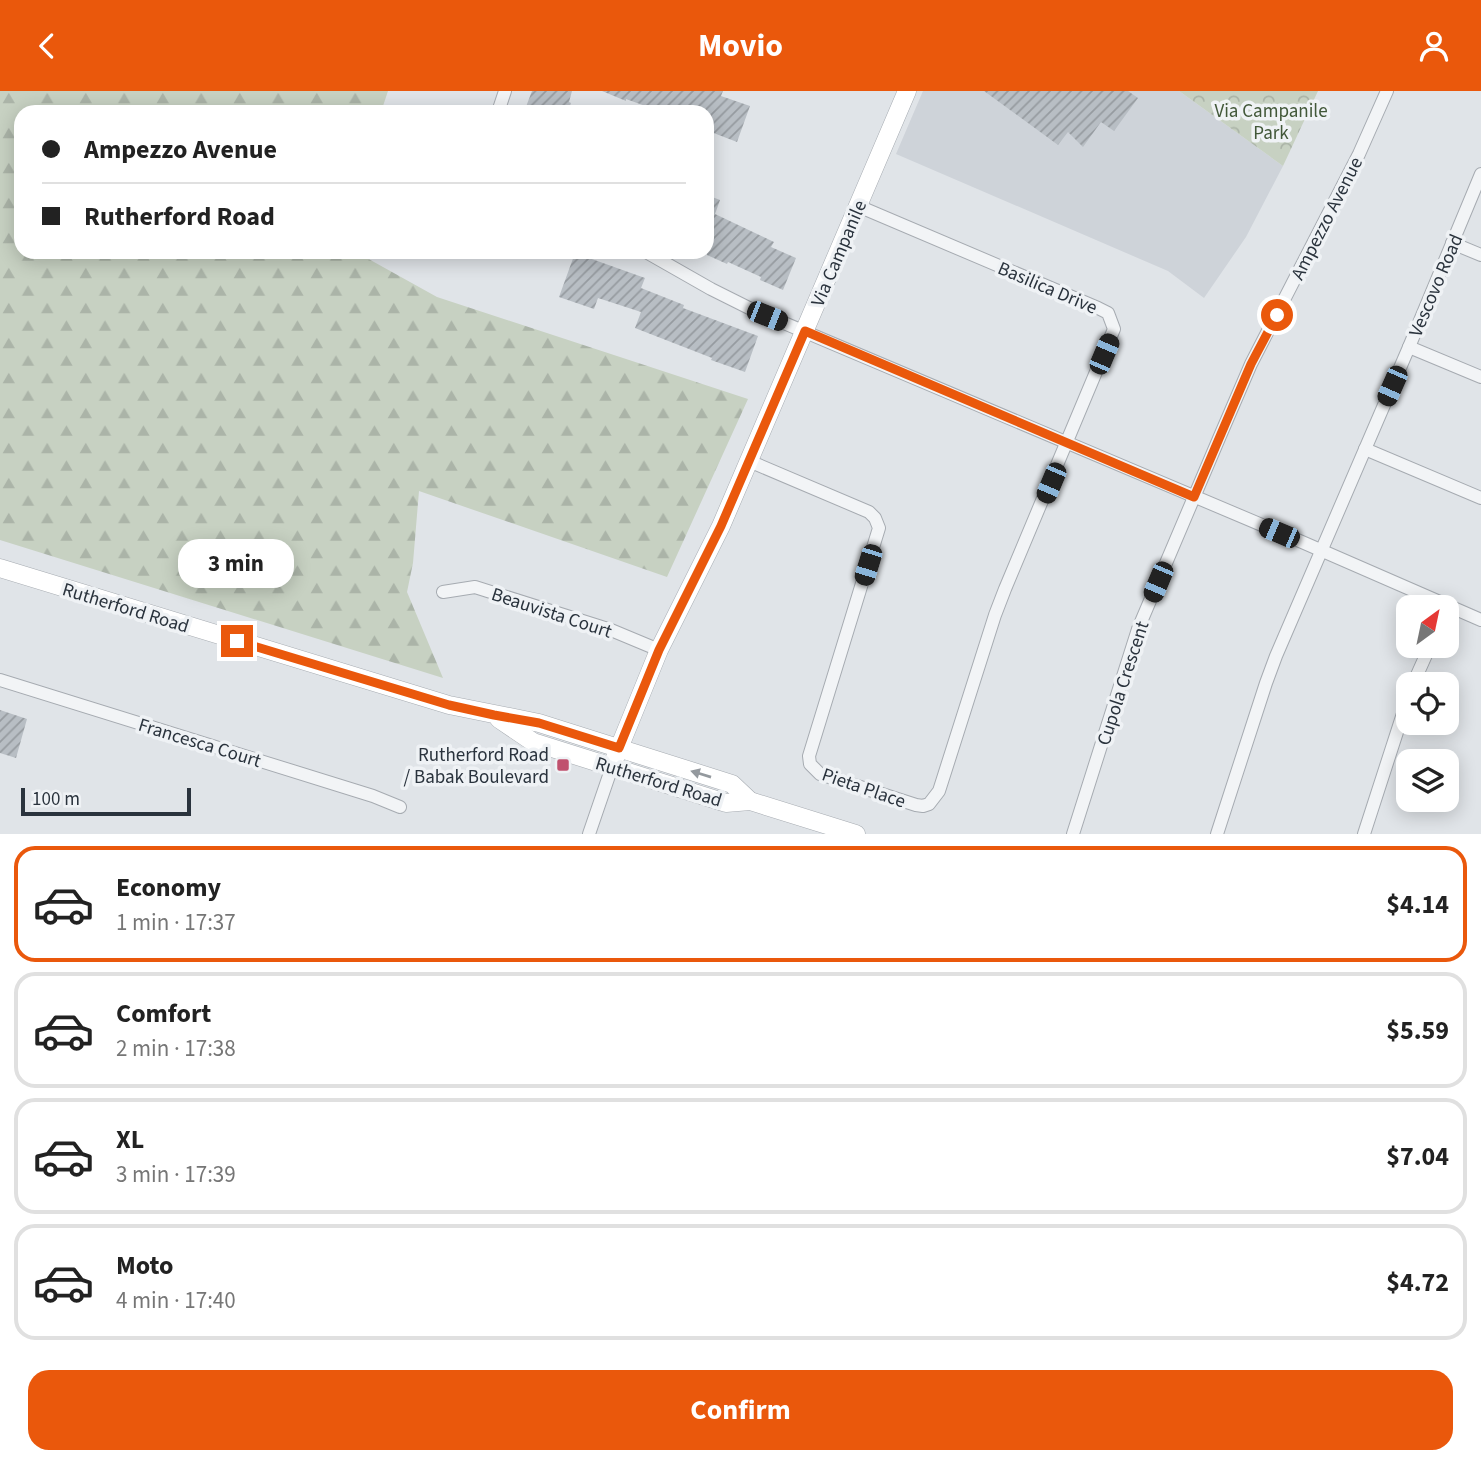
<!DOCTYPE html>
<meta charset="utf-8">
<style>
body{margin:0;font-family:"Source Sans 3",sans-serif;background:#f2f2f2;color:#222;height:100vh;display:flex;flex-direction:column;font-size:26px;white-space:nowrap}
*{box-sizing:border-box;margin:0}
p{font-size:23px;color:#767676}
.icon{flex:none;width:38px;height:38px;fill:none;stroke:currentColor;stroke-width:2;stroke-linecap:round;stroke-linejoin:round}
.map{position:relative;height:743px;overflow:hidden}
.drawer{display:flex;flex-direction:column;background:#fff;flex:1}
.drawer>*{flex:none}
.banner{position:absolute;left:14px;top:14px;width:700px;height:154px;border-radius:21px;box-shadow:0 4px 18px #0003;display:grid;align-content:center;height:154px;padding:0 28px;background:#fff}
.needle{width:46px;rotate:33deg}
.tools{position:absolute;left:1396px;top:504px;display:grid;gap:14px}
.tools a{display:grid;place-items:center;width:63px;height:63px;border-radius:14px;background:#fff;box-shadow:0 4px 18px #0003;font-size:35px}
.scale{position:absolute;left:21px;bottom:18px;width:170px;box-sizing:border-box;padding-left:7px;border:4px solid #2a333d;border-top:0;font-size:19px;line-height:24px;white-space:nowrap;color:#2a333d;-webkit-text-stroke:5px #eff2f5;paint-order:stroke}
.end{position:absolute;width:32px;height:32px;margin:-16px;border:9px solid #ea580c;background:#fff;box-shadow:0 0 0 4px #fff}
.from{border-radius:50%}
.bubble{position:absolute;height:49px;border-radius:21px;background:#fff;box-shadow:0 4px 18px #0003;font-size:23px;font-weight:700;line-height:49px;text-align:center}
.car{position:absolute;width:21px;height:42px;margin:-21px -10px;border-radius:9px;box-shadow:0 0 5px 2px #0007;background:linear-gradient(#222 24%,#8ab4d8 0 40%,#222 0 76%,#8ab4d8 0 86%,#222 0)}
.banner b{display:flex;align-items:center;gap:24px;height:66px;font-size:26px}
.banner b+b{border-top:2px solid #e0e0e0}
.banner i{width:18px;height:18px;background:#222}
ul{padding:12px 0 0;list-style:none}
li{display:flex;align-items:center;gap:21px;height:116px;margin:0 14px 10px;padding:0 14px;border:4px solid #e0e0e0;border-radius:21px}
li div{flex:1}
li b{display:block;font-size:26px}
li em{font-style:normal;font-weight:700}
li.active{border-color:#ea580c}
li>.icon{width:63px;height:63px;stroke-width:1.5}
.action{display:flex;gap:14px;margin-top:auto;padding:14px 28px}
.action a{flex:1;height:80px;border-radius:21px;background:#ea580c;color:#fff;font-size:28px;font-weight:700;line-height:80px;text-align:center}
header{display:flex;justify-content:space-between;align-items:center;height:91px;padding:0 28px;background:#ea580c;color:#fff;font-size:32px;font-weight:700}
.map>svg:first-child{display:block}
.built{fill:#ced3d9}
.forest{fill:url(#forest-firs)}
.park{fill:url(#park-crowns)}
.building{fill:url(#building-hatch)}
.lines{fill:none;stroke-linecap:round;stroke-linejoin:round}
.street-casing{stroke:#a6abb1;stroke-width:14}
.secondary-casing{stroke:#a6abb1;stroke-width:19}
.street{stroke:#f2f4f6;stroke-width:12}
.secondary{stroke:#fff;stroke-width:18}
.oneway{fill:#94999e}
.route{stroke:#ea580c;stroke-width:9}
.poi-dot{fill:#c0516e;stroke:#eff2f5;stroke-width:2.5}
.labels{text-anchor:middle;stroke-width:7;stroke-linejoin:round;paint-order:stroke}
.park-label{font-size:19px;fill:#425839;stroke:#eff2f5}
.street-label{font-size:19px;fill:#2a333d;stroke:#eff2f5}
.poi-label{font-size:19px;fill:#2a333d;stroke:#eff2f5;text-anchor:end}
</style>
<header><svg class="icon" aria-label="back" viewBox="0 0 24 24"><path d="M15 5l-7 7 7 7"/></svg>Movio<svg class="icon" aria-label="person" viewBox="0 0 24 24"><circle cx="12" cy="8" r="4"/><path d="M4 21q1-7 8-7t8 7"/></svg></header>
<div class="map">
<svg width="1481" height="743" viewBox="0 0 1481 743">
<defs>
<pattern id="forest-firs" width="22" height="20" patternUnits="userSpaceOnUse" patternTransform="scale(1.75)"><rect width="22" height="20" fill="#c7d1c2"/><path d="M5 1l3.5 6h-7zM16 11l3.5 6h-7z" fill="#abb4a8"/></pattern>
<pattern id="park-crowns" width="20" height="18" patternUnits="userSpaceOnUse" patternTransform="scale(1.75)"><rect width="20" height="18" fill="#c7d1c2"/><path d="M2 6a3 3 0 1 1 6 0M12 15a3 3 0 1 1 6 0" fill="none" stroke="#abb4a8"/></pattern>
<pattern id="building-hatch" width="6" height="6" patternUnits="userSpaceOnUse" patternTransform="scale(1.75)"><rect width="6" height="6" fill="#b8bec4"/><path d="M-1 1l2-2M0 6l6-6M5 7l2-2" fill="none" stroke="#969ba0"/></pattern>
</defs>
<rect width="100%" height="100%" fill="#e0e4e8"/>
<polygon class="built" points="923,0 1179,0 1283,75 1246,146 1204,207 1168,180 896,63"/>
<polygon class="forest" points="0,0 388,0 381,21 21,21 21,161 356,161 437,206 748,308 667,486 419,400 413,472 407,501 443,587 0,449"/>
<polygon class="park" points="1179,0 1318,0 1283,75"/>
<g class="building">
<polygon points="532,0 572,0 569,11 571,12 568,21 524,21"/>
<polygon points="602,0 723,0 721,5 750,15 737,51 711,41 712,38 707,36 707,21 662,21 626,8 626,10"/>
<polygon points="984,0 1128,0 1138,7 1114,40 1101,31 1083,56 1068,41 1058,54"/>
<polygon points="707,104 720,109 715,123 774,151 771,156 796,167 783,199 760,189 761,186 728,171 727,173 707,164"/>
<polygon points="575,162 645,187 641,197 684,214 683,217 758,245 745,281 711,269 712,267 635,237 641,221 598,207 594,218 559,206"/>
<polygon points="0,619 27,628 16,667 0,662"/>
</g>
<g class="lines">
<g class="street-casing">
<g id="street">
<polyline points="498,21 505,0"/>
<polyline points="1452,152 1481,164"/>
<polyline points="646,161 711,198 751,218 1302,451 1481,529"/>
<polyline points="1409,256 1481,286"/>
<polyline points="1365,358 1481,407"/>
<polyline points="749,370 869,421 875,427 879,437 809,665 810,673 820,683 916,714 923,715 929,713 939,700 995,524 1005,498 1114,238 1108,222 1098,217 858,115"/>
<polyline points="443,501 475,496 611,539 659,559"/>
<polyline points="0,589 373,705 400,716"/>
<polyline points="1413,593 1430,555"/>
<polyline points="589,743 614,670"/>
<polyline points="1073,743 1138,538 1220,345 1251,273 1359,63 1387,0"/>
<polyline points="1217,743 1266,592 1276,565 1409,256 1481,83"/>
<polyline points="1364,743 1409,604"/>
</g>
</g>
<g class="secondary-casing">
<g id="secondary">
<polyline points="0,477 449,614 539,632 732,693 750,710"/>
<polyline points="499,628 533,651 726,712 750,710 856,743"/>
<polyline points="615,667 659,559 721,435 907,0"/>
</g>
</g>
<use href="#street" class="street"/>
<use href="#secondary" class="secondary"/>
</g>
<defs><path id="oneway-solid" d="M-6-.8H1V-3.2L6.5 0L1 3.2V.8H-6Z" transform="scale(1.75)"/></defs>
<use class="oneway" href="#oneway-solid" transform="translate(701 683) rotate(-163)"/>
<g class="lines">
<polyline class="route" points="237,550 449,614 494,624 539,632 619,657 659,559 721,435 805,240 1194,406 1251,273 1277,224"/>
</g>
<rect class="poi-dot" x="556" y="667" width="14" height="14" rx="3.5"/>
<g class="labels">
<g class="park-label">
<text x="1271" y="26">Via Campanile<tspan x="1271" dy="22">Park</tspan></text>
</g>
<g class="street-label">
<text transform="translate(1326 127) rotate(-63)" y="7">Ampezzo Avenue</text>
<text transform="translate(838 162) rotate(-67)" y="7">Via Campanile</text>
<text transform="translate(1435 194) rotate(-67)" y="7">Vescovo Road</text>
<text transform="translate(1048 196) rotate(23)" y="7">Basilica Drive</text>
<text transform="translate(126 516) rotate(17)" y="7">Rutherford Road</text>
<text transform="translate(552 521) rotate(18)" y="7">Beauvista Court</text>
<text transform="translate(1122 592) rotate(-72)" y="7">Cupola Crescent</text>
<text transform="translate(200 651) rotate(17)" y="7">Francesca Court</text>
<text transform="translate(659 690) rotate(17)" y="7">Rutherford Road</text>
<text transform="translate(864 696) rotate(19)" y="7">Pieta Place</text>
</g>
<g class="poi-label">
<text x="549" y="670">Rutherford Road<tspan x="549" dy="22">/ Babak Boulevard</tspan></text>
</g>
</g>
</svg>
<div class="tools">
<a><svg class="needle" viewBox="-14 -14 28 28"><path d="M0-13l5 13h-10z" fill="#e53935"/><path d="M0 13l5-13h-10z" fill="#767676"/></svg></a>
<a><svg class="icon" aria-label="locate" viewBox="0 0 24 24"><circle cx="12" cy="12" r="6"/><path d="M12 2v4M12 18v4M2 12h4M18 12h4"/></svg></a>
<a><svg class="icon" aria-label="layers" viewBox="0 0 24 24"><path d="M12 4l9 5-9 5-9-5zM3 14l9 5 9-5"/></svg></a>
</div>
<div class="scale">100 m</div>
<i class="end from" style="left:1277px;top:224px"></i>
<i class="end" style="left:237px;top:550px"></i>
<div class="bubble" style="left:178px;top:448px;width:116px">3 min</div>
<i class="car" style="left:767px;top:225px;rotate:112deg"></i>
<i class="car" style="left:1104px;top:263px;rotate:23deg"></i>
<i class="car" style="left:1392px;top:295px;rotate:204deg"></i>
<i class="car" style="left:1051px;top:392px;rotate:203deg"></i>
<i class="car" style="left:1279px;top:442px;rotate:293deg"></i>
<i class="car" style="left:868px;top:474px;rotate:197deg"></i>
<i class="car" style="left:1158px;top:491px;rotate:203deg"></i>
<div class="banner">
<b><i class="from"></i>Ampezzo Avenue</b>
<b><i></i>Rutherford Road</b>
</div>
</div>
<section class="drawer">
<ul>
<li class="active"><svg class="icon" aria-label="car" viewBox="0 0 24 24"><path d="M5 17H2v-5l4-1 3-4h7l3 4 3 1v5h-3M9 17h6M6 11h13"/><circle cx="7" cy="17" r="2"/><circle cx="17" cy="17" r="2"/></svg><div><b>Economy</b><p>1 min · 17:37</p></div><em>$4.14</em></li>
<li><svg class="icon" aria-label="car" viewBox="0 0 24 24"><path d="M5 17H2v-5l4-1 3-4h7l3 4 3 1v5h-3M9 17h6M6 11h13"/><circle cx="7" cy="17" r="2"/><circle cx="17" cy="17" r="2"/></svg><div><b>Comfort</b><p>2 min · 17:38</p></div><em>$5.59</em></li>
<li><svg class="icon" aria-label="car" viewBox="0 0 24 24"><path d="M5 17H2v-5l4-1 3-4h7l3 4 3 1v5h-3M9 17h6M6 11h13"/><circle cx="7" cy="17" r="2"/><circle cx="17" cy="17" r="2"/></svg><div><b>XL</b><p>3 min · 17:39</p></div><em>$7.04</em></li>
<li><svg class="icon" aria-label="car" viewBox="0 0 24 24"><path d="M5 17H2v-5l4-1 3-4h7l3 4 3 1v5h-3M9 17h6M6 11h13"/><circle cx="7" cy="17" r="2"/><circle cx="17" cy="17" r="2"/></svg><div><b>Moto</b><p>4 min · 17:40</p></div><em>$4.72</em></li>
</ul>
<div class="action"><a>Confirm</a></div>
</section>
